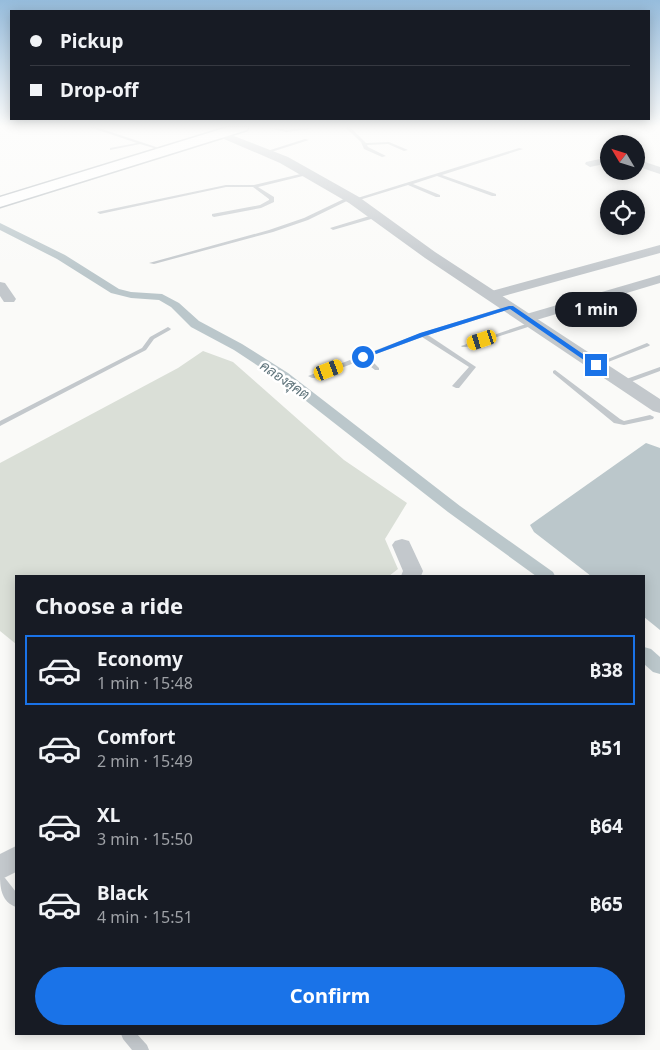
<!DOCTYPE html>
<meta charset="utf-8">
<style>
body{margin:0;font-family:"Noto Sans",Sarabun,sans-serif;background:#20242c;color:#f1f3f6;height:100vh;display:flex;flex-direction:column;font-size:19px;white-space:nowrap}
*{box-sizing:border-box;margin:0}
p{font-size:16px;color:#9ea1a6}
.icon{flex:none;width:28px;height:28px;fill:none;stroke:currentColor;stroke-width:2;stroke-linecap:round;stroke-linejoin:round}
.map{position:relative;flex:1;overflow:hidden}
.side{position:absolute;left:15px;top:575px;width:630px;height:460px;display:flex;flex-direction:column;background:#171b24;border-radius:0px;box-shadow:0 2px 12px #0003}
.side>*{flex:none}
.hud{position:absolute;left:10px;top:10px;width:640px;height:110px;border-radius:0px;box-shadow:0 2px 12px #0003;display:grid;align-content:center;height:110px;padding:0 20px;background:#171b24}
.needle{width:32px;rotate:308deg}
.controls{position:absolute;left:600px;top:135px;display:grid;gap:10px}
.controls a{display:grid;place-items:center;width:45px;height:45px;border-radius:50%;background:#171b24;box-shadow:0 2px 12px #0003;font-size:25px}
.end{position:absolute;width:22px;height:22px;margin:-11px;border:6px solid #1a73e8;background:#fff;box-shadow:0 0 0 2px #fff}
.from{border-radius:50%}
.bubble{position:absolute;height:35px;border-radius:18px;background:#171b24;box-shadow:0 2px 12px #0003;font-size:16px;font-weight:700;line-height:35px;text-align:center}
.car{position:absolute;width:15px;height:30px;margin:-15px -8px;border-radius:6px;box-shadow:0 0 4px 1px #0007;background:linear-gradient(#f5c518 24%,#345 0 40%,#f5c518 0 76%,#345 0 86%,#f5c518 0)}
.hud b{display:flex;align-items:center;gap:18px;height:48px;font-size:19px}
.hud b+b{border-top:1px solid #363941}
.hud i{width:12px;height:12px;background:#f1f3f6}
ul{padding:0;list-style:none}
li{display:flex;align-items:center;gap:15px;height:70px;margin:0 10px 8px;padding:0 10px;border:2px solid transparent;border-radius:0px}
li div{flex:1}
li b{display:block;font-size:19px}
li em{font-style:normal;font-weight:700}
li.active{border-color:#1a73e8}
li>.icon{width:45px;height:45px;stroke-width:1.5}
h2{padding:0 20px;font-size:22px;line-height:60px}
.cta{display:flex;gap:10px;margin-top:auto;padding:10px 20px}
.cta a{flex:1;height:58px;border-radius:30px;background:#1a73e8;color:#fff;font-size:20px;font-weight:700;line-height:58px;text-align:center}
.map>svg:first-child{display:block}
.green{fill:#dadfd7}
.water{fill:#bbc7cb}
.lines{fill:none;stroke-linecap:round;stroke-linejoin:round}
.canal{fill:#bbc7cb;fill-rule:evenodd}
.secondary-casing{stroke:#b3babf;stroke-width:3}
.service{fill:#c3c8cc;fill-rule:evenodd}
.minor{fill:#c3c8cc;fill-rule:evenodd}
.tertiary{fill:#c3c8cc;fill-rule:evenodd}
.secondary{fill:#fff;fill-rule:evenodd}
.route{fill:#1a73e8}
.labels{text-anchor:middle;stroke-width:5;stroke-linejoin:round;paint-order:stroke}
.water-label{font-size:14px;font-style:italic;fill:#60757c;stroke:#fff}
</style>
<div class="map">
<svg width="660" height="1050" viewBox="0 0 660 1050">
<rect width="100%" height="100%" fill="#fafaf8"/>
<polygon class="green" points="203,351 233,362 344,460 407,503 385,539 398,569 389,576 16,576 16,644 0,631 0,463 178,368"/>
<polygon class="water" points="646,443 660,448 660,630 644,617 644,576 591,576 534,532 530,525"/>
<g class="lines">
<g class="canal">
<polygon points="0,223 65,255 119,289 131,292 162,294 179,303 199,321 242,344 288,373 460,506 553,572 555,576 536,576 448,512 278,379 234,350 191,327 171,307 159,300 131,298 111,293 57,259 0,230"/>
<polygon points="644,647 651,649 660,657 660,674 653,672 644,664"/>
</g>
<g class="secondary-casing">
<polygon id="secondary" points="228,127 248,127 247,130 0,207 0,197"/>
</g>
<g class="service">
<polygon points="89,127 96,127 159,148 157,149 140,144 110,150 110,148 137,143"/>
<polygon points="264,127 286,130 308,128 310,129 286,132"/>
<polygon points="345,127 350,127 366,143 389,142 408,150 404,151 388,144 367,145 368,147 386,156 382,157 364,149 361,142"/>
<polygon points="305,139 309,140 268,153 264,152"/>
<polygon points="519,148 523,149 442,175 496,194 496,196 492,196 437,176 413,184 440,195 440,197 436,197 408,185 356,201 351,200"/>
<polygon points="309,172 311,172 311,174 258,187 274,197 274,202 261,208 214,217 212,216 212,214 260,205 269,200 269,199 253,187 226,187 100,214 97,212 226,185 254,185"/>
<polygon points="348,197 353,198 308,220 273,232 154,264 149,263 269,230 304,218"/>
<polygon points="376,214 379,216 378,217 333,230 330,228"/>
<polygon points="511,305 513,306 513,308 428,335 476,367 459,388 456,388 452,386 469,367 422,337 368,357 379,368 379,370 375,370 362,360 315,378 312,378 308,376 421,333"/>
<polygon points="535,321 538,323 537,324 466,347 462,347 461,346"/>
<polygon points="168,327 171,329 170,330 154,339 146,350 0,426 0,421 142,348 150,337"/>
<polygon points="647,343 650,345 649,346 598,366 596,367 593,365"/>
<polygon points="660,367 660,371 625,384 622,384 618,382"/>
<polygon points="555,370 620,419 624,421 650,415 654,417 653,419 624,425 614,423 553,373 553,371"/>
<path d="M 0,876 L 5,878 L 16,892 L 16,907 C 2,902 0,889 0,876 Z"/>
<polygon points="121,1034 137,1034 147,1045 149,1050 132,1050 123,1039"/>
</g>
<g class="minor">
<polygon points="609,157 609,163 590,167 585,164 586,162"/>
<polygon points="636,159 660,167 660,174 636,166"/>
<polygon points="660,245 660,253 493,299 486,295 488,292"/>
<polygon points="660,275 660,283 533,321 523,321 521,318 523,315"/>
<polygon points="0,282 5,283 16,299 14,302 4,302 0,296"/>
<polygon points="402,539 409,541 423,571 421,576 401,576 403,571 392,545 395,541"/>
<polygon points="16,846 16,872 0,880 0,854"/>
</g>
<polygon class="tertiary" points="221,131 288,157 359,197 435,252 660,399 660,413 653,411 425,258 349,203 280,163 217,136 215,134"/>
<use href="#secondary" class="secondary"/>
</g>
<linearGradient id="sky" x2="0" y2="1"><stop stop-color="#96bcdc"/><stop offset="0.46" stop-color="#fdfdfc"/><stop offset="1" stop-color="#fdfdfc" stop-opacity="0"/></linearGradient>
<rect width="660" height="274" fill="url(#sky)"/>
<polygon class="route" points="509,306 513,306 599,365 594,367 510,309 425,336 365,358 360,357 420,333"/>
<g class="labels">
<g class="water-label">
<text transform="translate(285 380) rotate(35)" y="5">คลองสุคต</text>
</g>
</g>
</svg>
<div class="controls">
<a><svg class="needle" viewBox="-14 -14 28 28"><path d="M0-13l5 13h-10z" fill="#e53935"/><path d="M0 13l5-13h-10z" fill="#9ea1a6"/></svg></a>
<a><svg class="icon" aria-label="locate" viewBox="0 0 24 24"><circle cx="12" cy="12" r="6"/><path d="M12 2v4M12 18v4M2 12h4M18 12h4"/></svg></a>
</div>
<i class="end from" style="left:363px;top:357px"></i>
<i class="end" style="left:596px;top:365px"></i>
<div class="bubble" style="left:555px;top:292px;width:82px">1 min</div>
<i class="car" style="left:482px;top:340px;rotate:252deg"></i>
<i class="car" style="left:329px;top:370px;rotate:69deg"></i>
<div class="hud">
<b><i class="from"></i>Pickup</b>
<b><i></i>Drop-off</b>
</div>
<section class="side">
<h2>Choose a ride</h2>
<ul>
<li class="active"><svg class="icon" aria-label="car" viewBox="0 0 24 24"><path d="M5 17H2v-5l4-1 3-4h7l3 4 3 1v5h-3M9 17h6M6 11h13"/><circle cx="7" cy="17" r="2"/><circle cx="17" cy="17" r="2"/></svg><div><b>Economy</b><p>1 min · 15:48</p></div><em>฿38</em></li>
<li><svg class="icon" aria-label="car" viewBox="0 0 24 24"><path d="M5 17H2v-5l4-1 3-4h7l3 4 3 1v5h-3M9 17h6M6 11h13"/><circle cx="7" cy="17" r="2"/><circle cx="17" cy="17" r="2"/></svg><div><b>Comfort</b><p>2 min · 15:49</p></div><em>฿51</em></li>
<li><svg class="icon" aria-label="car" viewBox="0 0 24 24"><path d="M5 17H2v-5l4-1 3-4h7l3 4 3 1v5h-3M9 17h6M6 11h13"/><circle cx="7" cy="17" r="2"/><circle cx="17" cy="17" r="2"/></svg><div><b>XL</b><p>3 min · 15:50</p></div><em>฿64</em></li>
<li><svg class="icon" aria-label="car" viewBox="0 0 24 24"><path d="M5 17H2v-5l4-1 3-4h7l3 4 3 1v5h-3M9 17h6M6 11h13"/><circle cx="7" cy="17" r="2"/><circle cx="17" cy="17" r="2"/></svg><div><b>Black</b><p>4 min · 15:51</p></div><em>฿65</em></li>
</ul>
<div class="cta"><a>Confirm</a></div>
</section>
</div>
